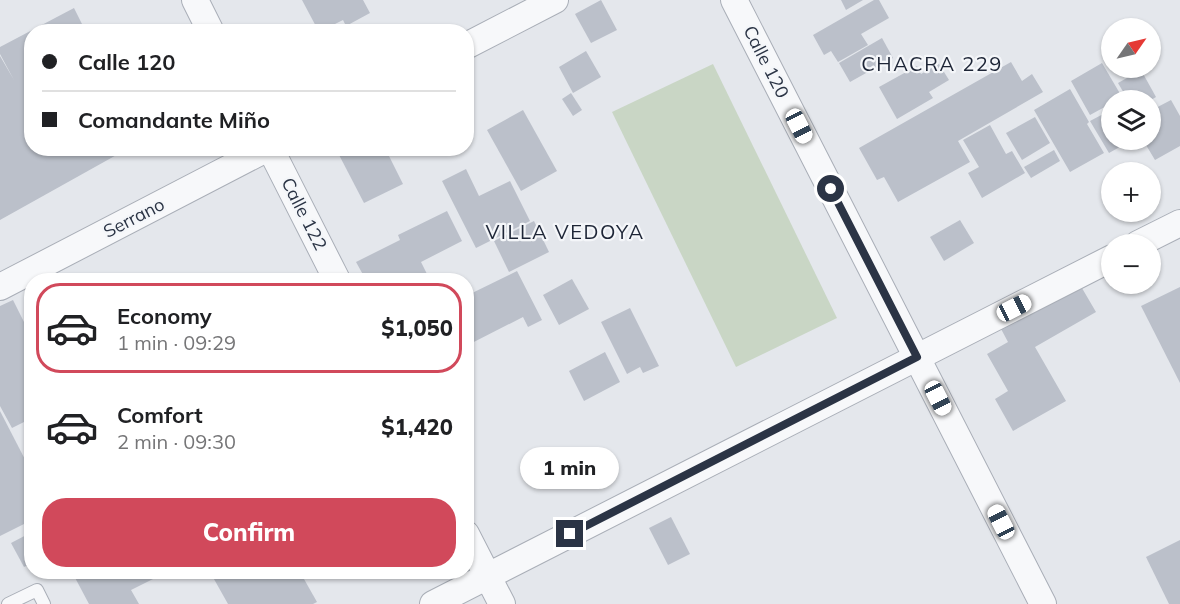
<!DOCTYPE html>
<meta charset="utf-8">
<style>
body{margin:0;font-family:Mulish,sans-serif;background:#f2f2f2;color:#202124;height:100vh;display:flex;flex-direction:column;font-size:22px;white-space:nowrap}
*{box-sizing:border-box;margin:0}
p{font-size:20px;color:#757577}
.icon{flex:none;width:33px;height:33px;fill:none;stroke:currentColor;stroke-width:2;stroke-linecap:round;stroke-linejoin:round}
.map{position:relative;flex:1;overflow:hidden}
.sheet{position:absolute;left:24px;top:273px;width:450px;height:306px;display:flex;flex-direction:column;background:#fff;border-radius:24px;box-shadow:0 2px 4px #0004}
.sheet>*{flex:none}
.top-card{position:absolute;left:24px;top:24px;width:450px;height:132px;border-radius:24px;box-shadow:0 2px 4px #0004;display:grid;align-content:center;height:132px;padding:0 18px;background:#fff}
.needle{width:39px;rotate:56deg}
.buttons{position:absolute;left:1101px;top:18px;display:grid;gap:12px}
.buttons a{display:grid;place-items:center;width:60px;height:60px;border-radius:50%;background:#fff;box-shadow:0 2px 4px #0004;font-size:30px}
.end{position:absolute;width:27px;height:27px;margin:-14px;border:8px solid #2b3445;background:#fff;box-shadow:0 0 0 3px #fff}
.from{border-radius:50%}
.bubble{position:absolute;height:42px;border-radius:21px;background:#fff;box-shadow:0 2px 4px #0004;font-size:20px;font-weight:800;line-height:42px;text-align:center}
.car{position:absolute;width:18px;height:36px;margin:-18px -9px;border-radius:8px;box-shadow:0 0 4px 2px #0007;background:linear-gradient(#fff 24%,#345 0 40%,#fff 0 76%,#345 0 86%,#fff 0)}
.top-card b{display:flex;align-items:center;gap:21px;height:57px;font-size:22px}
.top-card b+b{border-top:2px solid #e0e0e0}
.top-card i{width:15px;height:15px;background:#202124}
ul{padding:10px 0 0;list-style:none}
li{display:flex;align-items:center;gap:18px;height:90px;margin:0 12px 9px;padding:0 6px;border:3px solid transparent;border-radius:24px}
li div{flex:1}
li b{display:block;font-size:22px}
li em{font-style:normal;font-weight:800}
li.active{border-color:#d1495b}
li>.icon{width:54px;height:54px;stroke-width:1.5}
.action{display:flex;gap:12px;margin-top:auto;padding:12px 18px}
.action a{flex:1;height:69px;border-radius:24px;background:#d1495b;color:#fff;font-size:24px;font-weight:800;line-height:69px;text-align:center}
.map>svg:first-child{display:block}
.green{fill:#c9d6c5}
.building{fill:#bbc0ca}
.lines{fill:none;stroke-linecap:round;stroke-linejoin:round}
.service-casing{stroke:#a9aeb7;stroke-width:14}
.minor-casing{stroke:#a9aeb7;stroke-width:28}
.service{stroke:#f7f8fa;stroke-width:12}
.minor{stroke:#f7f8fa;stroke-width:26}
.route{stroke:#2b3445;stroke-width:8}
.labels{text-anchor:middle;stroke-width:4.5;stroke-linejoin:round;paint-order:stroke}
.street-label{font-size:18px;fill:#2b3445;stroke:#f4f6f9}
.neighbourhood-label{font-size:20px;letter-spacing:1.5px;fill:#1d2536;stroke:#f4f6f9}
</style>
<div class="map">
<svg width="1180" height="604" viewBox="0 0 1180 604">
<rect width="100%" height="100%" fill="#e4e7ec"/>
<polygon class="green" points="713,64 837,318 736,367 612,112"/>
<g class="building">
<polygon points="302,0 363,0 370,13 346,26 343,20 319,32"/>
<polygon points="601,0 617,30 591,43 575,14"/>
<polygon points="841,0 863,0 846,10"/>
<polygon points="874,0 879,0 889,18 861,34 868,45 838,62 831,51 824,55 813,35"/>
<polygon points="74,8 86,32 32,32 32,148 129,148 0,220 0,56 14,80 0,54 0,47"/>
<polygon points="882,38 893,58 850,82 839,63"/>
<polygon points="586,51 601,77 573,93 559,67"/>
<polygon points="1011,62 1022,81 1032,74 1043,92 958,141 970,162 898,202 884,177 877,180 859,148"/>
<polygon points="1102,63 1122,97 1112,100 1112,103 1090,115 1071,81"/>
<polygon points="939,64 949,80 929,92 933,98 897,119 879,87 917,66 921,74"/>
<polygon points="1141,70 1156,97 1151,100 1128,100 1118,83"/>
<polygon points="1070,89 1089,122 1087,124 1104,153 1070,172 1034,110"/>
<polygon points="571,93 582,110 573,116 562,99"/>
<polygon points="1171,100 1180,116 1180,146 1155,160 1143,140 1150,140 1150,111"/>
<polygon points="523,110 557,171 521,191 487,130"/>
<polygon points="1107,112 1112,119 1112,140 1123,140 1125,144 1109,153 1090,121"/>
<polygon points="1035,117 1050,143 1022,160 1006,133"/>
<polygon points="990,125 1006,154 1012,151 1025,173 982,198 968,173 979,167 963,140"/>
<polygon points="342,148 385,148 403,184 364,203 337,151"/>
<polygon points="1054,150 1060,161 1031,178 1024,167"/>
<polygon points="466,169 479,196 510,181 530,221 476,248 442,181"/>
<polygon points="447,211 462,241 421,262 430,280 366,280 356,262 400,240 398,235"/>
<polygon points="960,220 974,243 944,261 930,237"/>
<polygon points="534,221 549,252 509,272 494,241"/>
<polygon points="517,271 542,320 528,327 523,317 466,346 466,296"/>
<polygon points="572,279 589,309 559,325 543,295"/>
<polygon points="1079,283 1096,312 1035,347 1066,401 1013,431 995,399 1008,391 987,354 1008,342 1000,327"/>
<polygon points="1180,287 1180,383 1141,306"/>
<polygon points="13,300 27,328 32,326 32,418 12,428 0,406 0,306"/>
<polygon points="630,308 659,366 643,373 640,367 627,374 601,322"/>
<polygon points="605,352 620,382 584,401 569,371"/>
<polygon points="0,411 32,473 32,520 0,536"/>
<polygon points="671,517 690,554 668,565 649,528"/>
<polygon points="32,532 32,563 24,567 11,543"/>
<polygon points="1180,540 1180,604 1169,604 1146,557"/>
<polygon points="72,572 167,572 131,590 139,604 89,604"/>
<polygon points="210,572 300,572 317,602 313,604 228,604"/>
</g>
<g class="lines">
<g class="service-casing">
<polyline id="service" points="8,604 37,590 44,604"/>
</g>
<g class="minor-casing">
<g id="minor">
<polyline points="195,0 211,32"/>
<polyline points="734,0 1043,604"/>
<polyline points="466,46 555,0"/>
<polyline points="270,148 337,280"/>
<polyline points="1138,244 1180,223"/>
<polyline points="0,287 268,148"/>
<polyline points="466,534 502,604"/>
<polyline points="433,604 1112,258"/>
</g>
</g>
<use href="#service" class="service"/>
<use href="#minor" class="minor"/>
</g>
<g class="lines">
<polyline class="route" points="570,534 917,357 831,189"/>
</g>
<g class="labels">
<g class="street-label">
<text transform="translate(766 62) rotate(63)" y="6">Calle 120</text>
<text transform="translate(304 214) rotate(63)" y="6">Calle 122</text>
<text transform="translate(134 218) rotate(-27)" y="6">Serrano</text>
</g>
<g class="neighbourhood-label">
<text x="932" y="71">CHACRA 229</text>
<text x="565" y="239">VILLA VEDOYA</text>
</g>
</g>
</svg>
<div class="buttons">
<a><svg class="needle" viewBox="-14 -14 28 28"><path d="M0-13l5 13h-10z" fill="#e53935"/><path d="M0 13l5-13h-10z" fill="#757577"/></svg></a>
<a><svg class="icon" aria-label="layers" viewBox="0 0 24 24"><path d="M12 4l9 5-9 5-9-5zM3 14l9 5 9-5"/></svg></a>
<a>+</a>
<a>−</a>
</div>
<i class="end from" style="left:831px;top:189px"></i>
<i class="end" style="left:570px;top:534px"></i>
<div class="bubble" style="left:520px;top:447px;width:99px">1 min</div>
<i class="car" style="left:799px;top:126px;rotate:153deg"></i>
<i class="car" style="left:1014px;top:308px;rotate:63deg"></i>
<i class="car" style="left:938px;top:398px;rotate:153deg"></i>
<i class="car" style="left:1001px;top:522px;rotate:333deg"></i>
<div class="top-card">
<b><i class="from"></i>Calle 120</b>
<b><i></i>Comandante Miño</b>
</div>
<section class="sheet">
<ul>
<li class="active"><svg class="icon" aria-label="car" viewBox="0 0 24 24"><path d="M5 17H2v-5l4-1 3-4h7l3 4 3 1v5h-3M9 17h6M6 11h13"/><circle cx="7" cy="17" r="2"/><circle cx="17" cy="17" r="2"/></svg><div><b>Economy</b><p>1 min · 09:29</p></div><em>$1,050</em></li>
<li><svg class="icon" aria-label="car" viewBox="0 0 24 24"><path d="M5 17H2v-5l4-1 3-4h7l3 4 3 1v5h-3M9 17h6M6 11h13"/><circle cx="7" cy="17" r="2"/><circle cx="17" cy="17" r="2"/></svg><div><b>Comfort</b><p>2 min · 09:30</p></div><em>$1,420</em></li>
</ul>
<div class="action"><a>Confirm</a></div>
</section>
</div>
